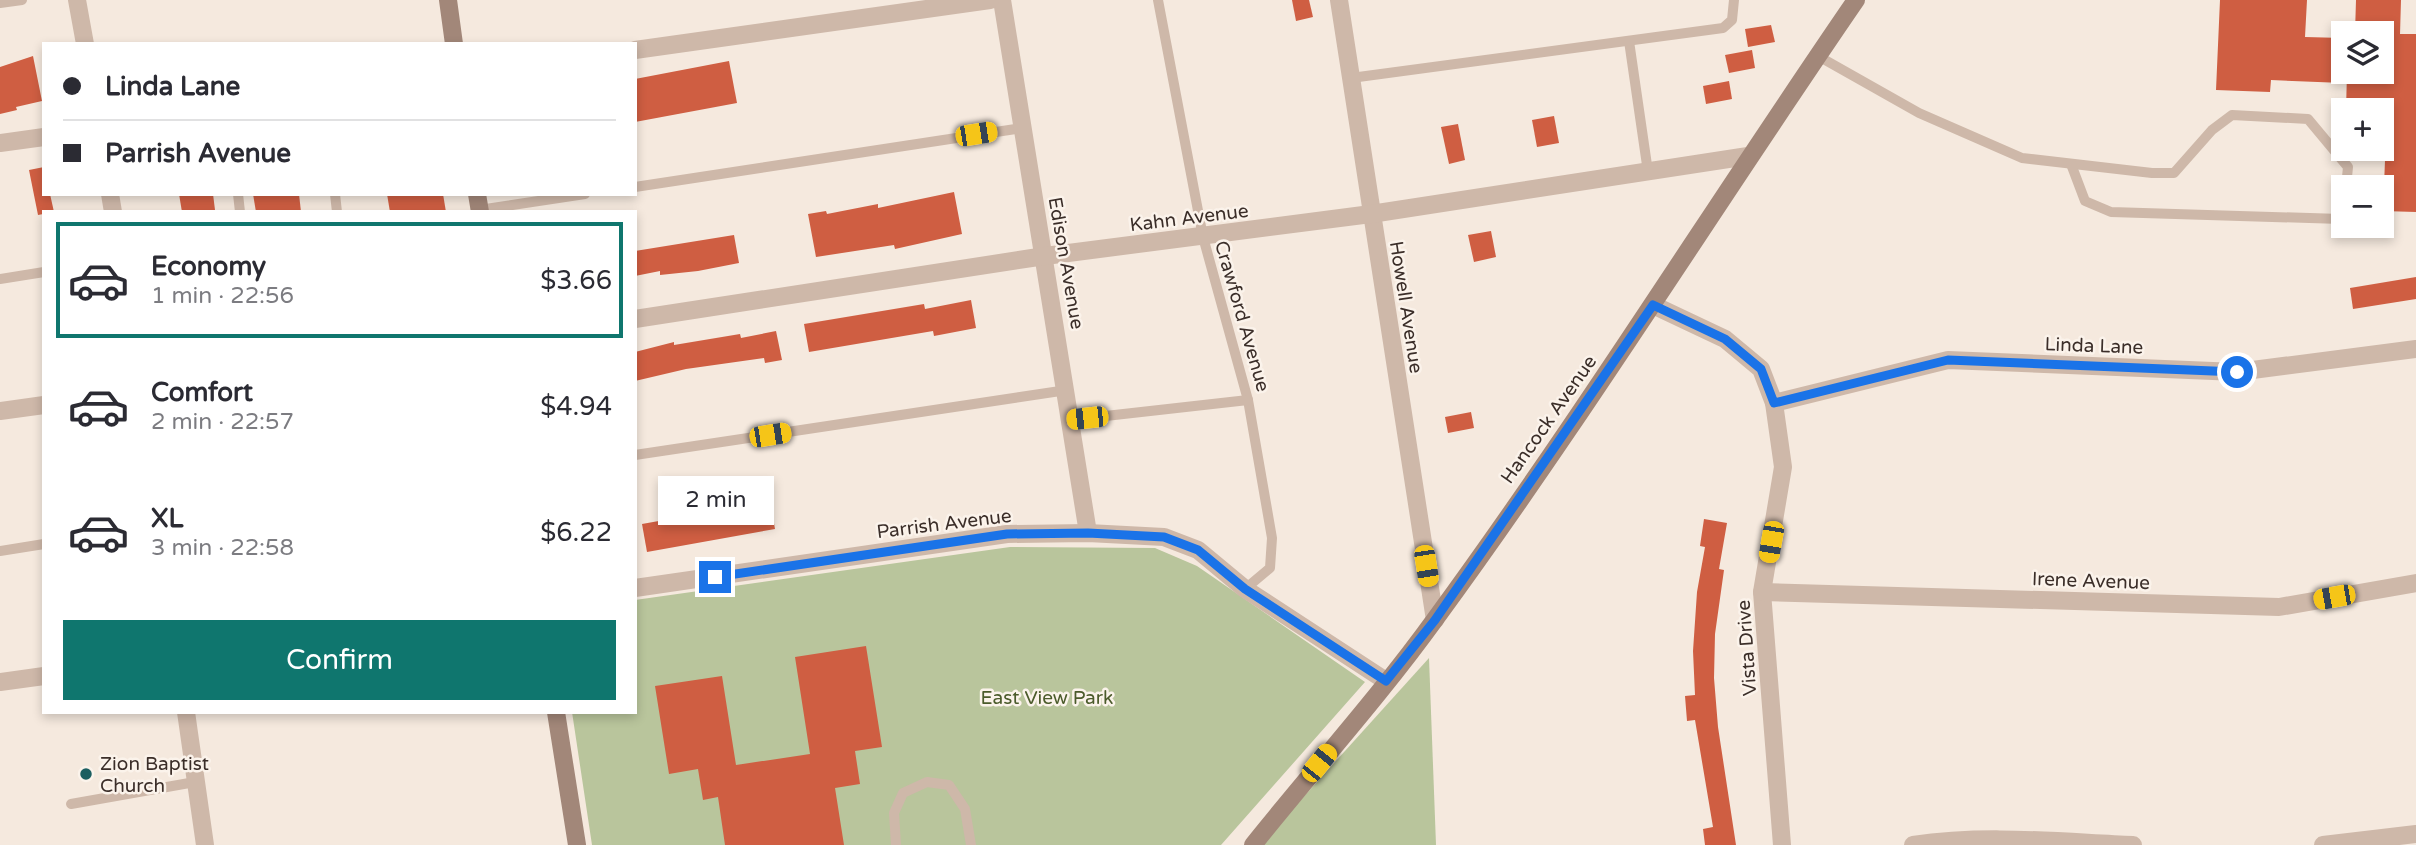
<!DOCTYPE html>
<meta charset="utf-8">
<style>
body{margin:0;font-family:"Varela Round",sans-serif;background:#f7f7f7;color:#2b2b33;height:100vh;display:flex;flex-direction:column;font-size:26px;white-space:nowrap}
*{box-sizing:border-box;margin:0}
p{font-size:23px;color:#7c7c81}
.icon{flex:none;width:38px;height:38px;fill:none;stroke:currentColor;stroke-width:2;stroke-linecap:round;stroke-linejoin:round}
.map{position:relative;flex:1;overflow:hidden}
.sheet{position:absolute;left:42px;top:210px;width:595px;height:504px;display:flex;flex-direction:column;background:#fff;border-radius:0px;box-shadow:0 4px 10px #0003}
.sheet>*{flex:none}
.hud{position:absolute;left:42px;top:42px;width:595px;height:154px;border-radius:0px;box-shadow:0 4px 10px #0003;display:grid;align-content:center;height:154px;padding:0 21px;background:#fff}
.buttons{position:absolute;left:2331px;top:21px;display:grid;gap:14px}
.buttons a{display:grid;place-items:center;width:63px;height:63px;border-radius:0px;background:#fff;box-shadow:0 4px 10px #0003;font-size:35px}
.end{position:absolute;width:32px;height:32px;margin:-16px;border:9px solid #1a73e8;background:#fff;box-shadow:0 0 0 4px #fff}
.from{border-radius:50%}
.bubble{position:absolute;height:49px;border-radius:0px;background:#fff;box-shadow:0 4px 10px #0003;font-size:23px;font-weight:600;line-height:49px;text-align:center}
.car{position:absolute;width:21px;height:42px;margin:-21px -10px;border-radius:9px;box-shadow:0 0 5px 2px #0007;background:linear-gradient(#f5c518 24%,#345 0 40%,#f5c518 0 76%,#345 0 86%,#f5c518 0)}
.hud b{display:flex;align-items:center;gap:24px;height:66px;font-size:26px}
.hud b+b{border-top:2px solid #e1e1e2}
.hud i{width:18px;height:18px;background:#2b2b33}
ul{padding:12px 0 0;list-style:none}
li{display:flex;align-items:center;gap:21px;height:116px;margin:0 14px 10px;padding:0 7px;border:4px solid transparent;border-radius:0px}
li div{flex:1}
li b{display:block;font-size:26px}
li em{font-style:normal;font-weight:600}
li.on{border-color:#0f766e}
li>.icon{width:63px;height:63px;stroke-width:1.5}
.cta{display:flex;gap:14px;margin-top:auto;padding:14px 21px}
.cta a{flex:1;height:80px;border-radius:0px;background:#0f766e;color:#fff;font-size:28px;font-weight:600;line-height:80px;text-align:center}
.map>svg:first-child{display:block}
.green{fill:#b9c59c}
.building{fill:#cf5e42}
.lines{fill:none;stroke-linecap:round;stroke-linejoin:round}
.lane{stroke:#ceb8a9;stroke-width:10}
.street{stroke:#ceb8a9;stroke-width:18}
.secondary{stroke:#a28779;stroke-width:18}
.route{stroke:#1a73e8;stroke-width:9}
.poi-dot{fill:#1b5e60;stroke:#fbf3eb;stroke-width:2.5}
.labels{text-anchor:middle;stroke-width:5;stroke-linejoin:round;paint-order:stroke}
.street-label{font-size:19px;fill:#3b2e29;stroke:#fbf3eb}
.park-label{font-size:19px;fill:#4b5b2b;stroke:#fbf3eb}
.poi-label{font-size:19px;fill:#3b2e29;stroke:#fbf3eb;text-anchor:start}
</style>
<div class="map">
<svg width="2416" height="845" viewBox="0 0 2416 845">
<rect width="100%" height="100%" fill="#f5e9de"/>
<g class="green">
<polygon points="1010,547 1155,548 1197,566 1365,682 1221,845 592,845 572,712 635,712 635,600"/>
<polygon points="1429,658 1436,845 1260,845"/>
</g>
<g class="building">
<polygon points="1292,0 1309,0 1313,17 1296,21"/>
<polygon points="2220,0 2307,0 2305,37 2343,38 2343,83 2271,80 2270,92 2216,90"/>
<polygon points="2356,0 2401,0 2400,34 2416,34 2416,212 2383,211 2386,135 2382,134 2382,110 2346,110 2347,72 2382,72 2382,33 2355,33"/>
<polygon points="1771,25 1775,42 1748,47 1745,29"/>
<polygon points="1752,50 1755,68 1729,73 1725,55"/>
<polygon points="33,56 42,101 16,107 17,110 0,114 0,67"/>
<polygon points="729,61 737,103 635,122 635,79"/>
<polygon points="1729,81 1732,99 1706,104 1703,86"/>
<polygon points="1554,116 1559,143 1537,147 1532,120"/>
<polygon points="1458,124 1465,160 1449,164 1441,127"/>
<polygon points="44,167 44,194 50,194 54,212 38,215 29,170"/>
<polygon points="954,192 962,234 895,249 894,245 816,257 808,214 826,211 827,214 878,204 878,208"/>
<polygon points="179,194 213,194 215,210 182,212"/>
<polygon points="253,194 299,194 301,212 256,212"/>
<polygon points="387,194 443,194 446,212 390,212"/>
<polygon points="1491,231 1496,257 1474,262 1468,235"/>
<polygon points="734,235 739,263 698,271 660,275 660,271 635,276 635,251"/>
<polygon points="2416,277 2416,299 2353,309 2350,288"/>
<polygon points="971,300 976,328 934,336 933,331 809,352 804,324 924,304 925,309"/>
<polygon points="776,331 782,360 765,363 764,358 686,369 635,381 635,352 674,342 674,345 740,334 741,338"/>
<polygon points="1471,412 1474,428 1448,433 1445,417"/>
<polygon points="770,501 775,529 647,552 642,524"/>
<polygon points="1704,519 1727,523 1719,569 1724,570 1715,634 1714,678 1718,727 1736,845 1705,845 1703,829 1713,827 1695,720 1687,721 1685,696 1695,695 1693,651 1697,592 1705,547 1700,546"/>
<polygon points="866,646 882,747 855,751 860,784 835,788 844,845 725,845 718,797 703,800 698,769 669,774 655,686 722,676 736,765 810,754 795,657"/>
</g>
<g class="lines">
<g class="lane">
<polyline points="1158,0 1203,237 1248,400 1272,538 1270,568 1245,589"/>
<polyline points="0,3 22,0"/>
<polyline points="1629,41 1648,172"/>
<polyline points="1818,56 1919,113 2022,158 2152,173 2174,173 2212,130 2232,115 2308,119 2348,167 2346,187"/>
<polyline points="1351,78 1723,28 1732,20 1734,0"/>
<polyline points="2071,164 2085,201 2111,212 2341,219 2343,205"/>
<polyline points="635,187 1022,128"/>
<polyline points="238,194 240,212"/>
<polyline points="335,194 337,212"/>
<polyline points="479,210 585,194"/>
<polyline points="0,279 44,272"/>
<polyline points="1070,420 1248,400"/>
<polyline points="635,455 1067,390"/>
<polyline points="0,551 44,544"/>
<polyline points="71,804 195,782"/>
<polyline points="896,845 894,813 903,793 927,782 949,785 965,809 971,845"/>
</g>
<g class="street">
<polyline points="77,0 85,44"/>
<polyline points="1002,0 1088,533"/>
<polyline points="1339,0 1435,620"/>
<polyline points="635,50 990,0"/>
<polyline points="0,143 44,137"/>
<polyline points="110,194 113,212"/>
<polyline points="1653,305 1725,339 1761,369 1774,403 1783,467 1762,592 1782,845"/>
<polyline points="635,319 1045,256 1371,214 1748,156"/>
<polyline points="1774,403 1948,360 2237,372 2416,349"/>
<polyline points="0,411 44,405"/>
<polyline points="635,588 1007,534 1088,533 1164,537 1198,550 1245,589 1386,681"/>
<polyline points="1762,592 2279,607 2416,583"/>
<polyline points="0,682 44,676"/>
<polyline points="186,712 205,845"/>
<path d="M 1913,845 C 1985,834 2060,842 2133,845"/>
<polyline points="2323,845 2416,834"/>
</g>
<g class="secondary">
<polyline points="448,0 454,44"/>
<polyline points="477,194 480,212"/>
<polyline points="556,712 577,845"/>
<path d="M 1253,845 C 1313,770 1379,697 1436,618 C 1583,417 1715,205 1856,0"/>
</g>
</g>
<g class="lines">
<polyline class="route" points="715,577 1007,534 1088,533 1164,537 1198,550 1245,589 1386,681 1435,620 1653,305 1725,339 1761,369 1774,403 1948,360 2237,372"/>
</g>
<circle class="poi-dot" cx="86" cy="774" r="7"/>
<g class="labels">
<g class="street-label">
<text transform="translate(1189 217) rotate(-7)" y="7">Kahn Avenue</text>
<text transform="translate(1067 263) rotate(80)" y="7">Edison Avenue</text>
<text transform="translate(1407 307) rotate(81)" y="7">Howell Avenue</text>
<text transform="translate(1243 316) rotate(74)" y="7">Crawford Avenue</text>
<text transform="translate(2094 345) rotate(2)" y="7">Linda Lane</text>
<text transform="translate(1548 419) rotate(-55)" y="7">Hancock Avenue</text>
<text transform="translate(944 523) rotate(-7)" y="7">Parrish Avenue</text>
<text transform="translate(2091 580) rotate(2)" y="7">Irene Avenue</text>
<text transform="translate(1746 648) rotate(-94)" y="7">Vista Drive</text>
</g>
<g class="park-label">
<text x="1047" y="704">East View Park</text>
</g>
<g class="poi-label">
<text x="100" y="770">Zion Baptist<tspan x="100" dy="22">Church</tspan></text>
</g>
</g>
</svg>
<div class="buttons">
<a><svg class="icon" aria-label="layers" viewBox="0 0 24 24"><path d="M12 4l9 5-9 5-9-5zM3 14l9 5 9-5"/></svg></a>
<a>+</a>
<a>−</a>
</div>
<i class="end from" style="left:2237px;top:372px"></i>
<i class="end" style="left:715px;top:577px"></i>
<div class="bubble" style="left:658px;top:476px;width:116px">2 min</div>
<i class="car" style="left:976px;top:134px;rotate:81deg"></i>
<i class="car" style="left:1087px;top:418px;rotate:264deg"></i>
<i class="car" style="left:770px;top:435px;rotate:81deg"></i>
<i class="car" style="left:1771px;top:542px;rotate:190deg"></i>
<i class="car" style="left:1426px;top:566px;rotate:171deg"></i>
<i class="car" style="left:2334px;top:597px;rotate:260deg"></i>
<i class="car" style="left:1319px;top:763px;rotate:39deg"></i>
<div class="hud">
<b><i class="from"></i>Linda Lane</b>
<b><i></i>Parrish Avenue</b>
</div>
<section class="sheet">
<ul>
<li class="on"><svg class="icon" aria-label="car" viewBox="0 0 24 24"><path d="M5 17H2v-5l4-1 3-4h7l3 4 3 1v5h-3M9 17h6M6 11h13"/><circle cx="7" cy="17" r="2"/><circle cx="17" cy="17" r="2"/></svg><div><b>Economy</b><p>1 min · 22:56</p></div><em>$3.66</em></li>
<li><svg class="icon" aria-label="car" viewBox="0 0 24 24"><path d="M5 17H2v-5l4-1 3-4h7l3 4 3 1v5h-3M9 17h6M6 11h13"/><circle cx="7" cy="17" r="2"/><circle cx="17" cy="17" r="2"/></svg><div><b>Comfort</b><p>2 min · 22:57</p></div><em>$4.94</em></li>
<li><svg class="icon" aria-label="car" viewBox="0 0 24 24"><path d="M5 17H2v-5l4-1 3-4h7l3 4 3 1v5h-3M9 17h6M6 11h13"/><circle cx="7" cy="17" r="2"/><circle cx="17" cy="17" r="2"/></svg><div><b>XL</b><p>3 min · 22:58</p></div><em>$6.22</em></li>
</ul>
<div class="cta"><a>Confirm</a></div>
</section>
</div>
